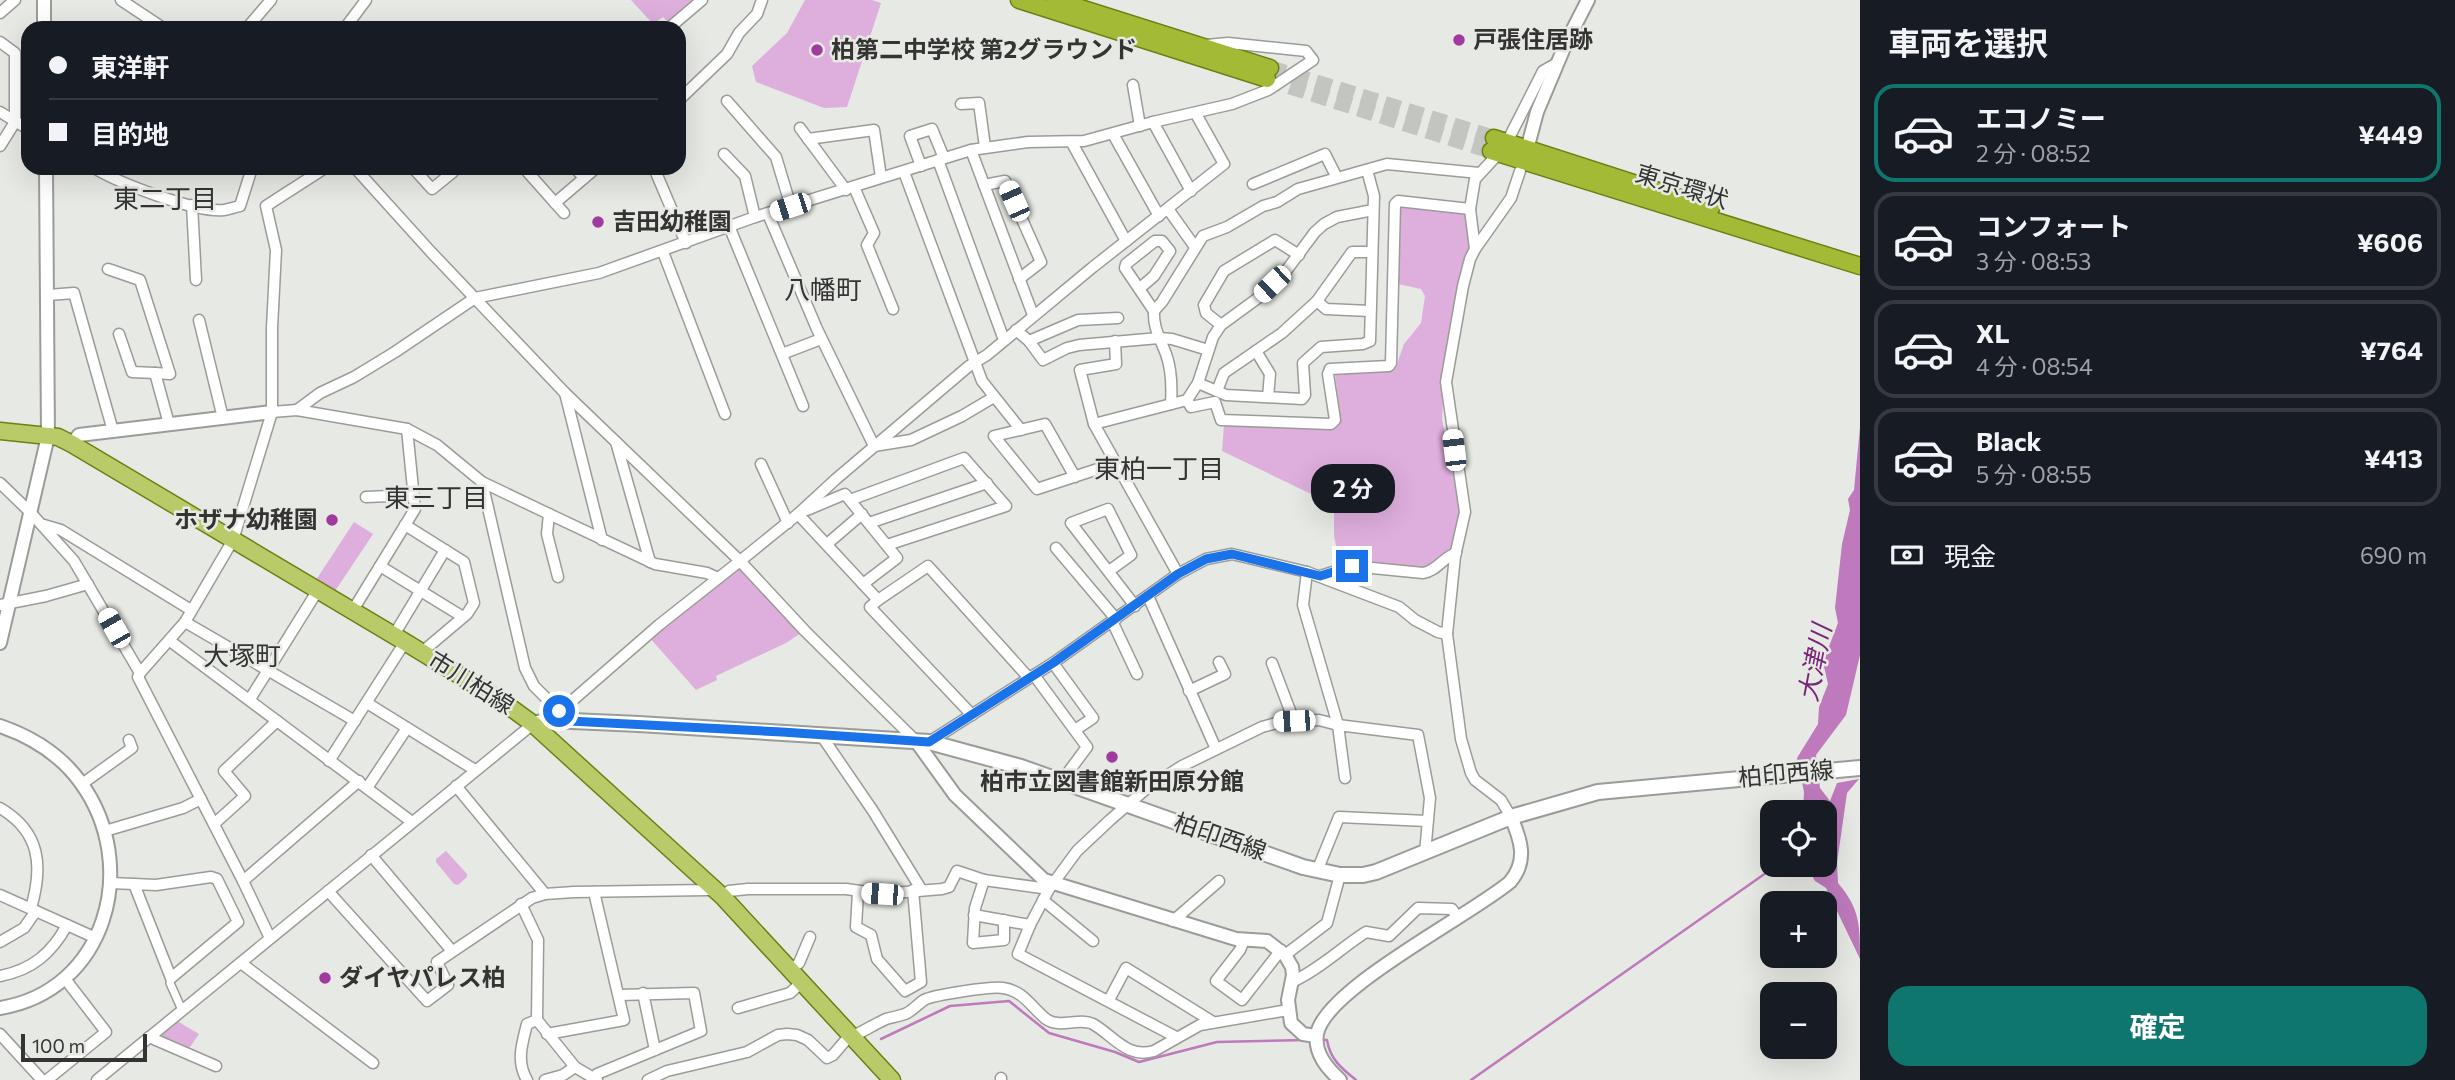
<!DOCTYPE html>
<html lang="ja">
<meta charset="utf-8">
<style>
body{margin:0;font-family:Commissioner,"Noto Sans JP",sans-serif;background:#242831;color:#f1f3f6;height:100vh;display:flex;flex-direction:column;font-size:26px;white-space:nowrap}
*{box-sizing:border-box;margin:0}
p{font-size:23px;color:#9ea1a6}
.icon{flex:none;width:38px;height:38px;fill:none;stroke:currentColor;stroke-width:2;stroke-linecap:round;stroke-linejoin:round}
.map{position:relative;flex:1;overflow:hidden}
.panel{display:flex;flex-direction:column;background:#171b24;width:595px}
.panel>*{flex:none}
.guide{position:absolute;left:21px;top:21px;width:665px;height:154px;border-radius:21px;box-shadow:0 7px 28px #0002;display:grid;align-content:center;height:154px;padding:0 28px;background:#171b24}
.controls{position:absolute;left:1760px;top:800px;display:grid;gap:14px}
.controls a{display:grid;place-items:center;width:77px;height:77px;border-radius:14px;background:#171b24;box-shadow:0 7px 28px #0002;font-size:35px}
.scale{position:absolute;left:21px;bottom:18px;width:126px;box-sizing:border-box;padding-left:7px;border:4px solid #343533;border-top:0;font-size:19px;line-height:24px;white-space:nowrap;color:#343533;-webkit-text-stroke:5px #e7e9e4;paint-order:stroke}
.end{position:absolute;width:32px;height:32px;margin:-16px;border:9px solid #1a73e8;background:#fff;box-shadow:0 0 0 4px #fff}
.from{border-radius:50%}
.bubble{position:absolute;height:49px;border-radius:21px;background:#171b24;box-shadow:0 7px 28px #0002;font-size:23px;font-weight:700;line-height:49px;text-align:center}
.car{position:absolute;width:21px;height:42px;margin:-21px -10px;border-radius:9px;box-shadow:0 0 5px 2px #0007;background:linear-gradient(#fff 24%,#345 0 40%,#fff 0 76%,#345 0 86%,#fff 0)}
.guide b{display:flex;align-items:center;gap:24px;height:66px;font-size:26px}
.guide b+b{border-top:2px solid #363941}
.guide i{width:18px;height:18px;background:#f1f3f6}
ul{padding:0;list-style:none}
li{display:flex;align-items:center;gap:21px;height:98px;margin:0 14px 10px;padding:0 14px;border:4px solid #363941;border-radius:21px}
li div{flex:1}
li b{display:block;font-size:26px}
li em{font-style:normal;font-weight:700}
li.on{border-color:#0f766e}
li>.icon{width:63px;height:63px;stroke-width:1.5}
h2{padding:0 28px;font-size:32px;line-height:84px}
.pay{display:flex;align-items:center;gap:18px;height:77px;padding:0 28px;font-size:26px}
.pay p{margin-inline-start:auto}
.button{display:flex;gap:14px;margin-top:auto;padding:14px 28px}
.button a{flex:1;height:80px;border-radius:21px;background:#0f766e;color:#fff;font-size:28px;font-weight:700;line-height:80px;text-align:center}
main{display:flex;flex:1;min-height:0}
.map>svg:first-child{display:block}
.green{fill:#deaedc}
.water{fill:#be7abc}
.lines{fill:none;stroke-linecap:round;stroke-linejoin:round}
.stream{stroke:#be7abc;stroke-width:2.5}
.trunk-tunnel{stroke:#c3c5c1;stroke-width:16;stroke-dasharray:16 8;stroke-linecap:butt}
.pedestrian-casing{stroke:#9b9c97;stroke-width:10}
.minor-casing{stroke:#9b9c97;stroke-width:13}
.tertiary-casing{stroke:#9b9c97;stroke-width:16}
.secondary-casing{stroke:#9b9c97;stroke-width:18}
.primary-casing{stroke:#6c8014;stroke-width:19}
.trunk-casing{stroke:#6c8014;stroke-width:19}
.pedestrian{stroke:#fff;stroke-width:7}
.minor{stroke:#fff;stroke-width:10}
.tertiary{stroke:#fff;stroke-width:12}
.secondary{stroke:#fff;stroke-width:14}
.primary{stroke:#b9cb68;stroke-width:16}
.trunk{stroke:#a2ba36;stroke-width:16}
.route{stroke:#1a73e8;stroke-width:9}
.poi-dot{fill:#a03a9f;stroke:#e7e9e4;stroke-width:2.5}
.labels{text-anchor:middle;stroke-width:5;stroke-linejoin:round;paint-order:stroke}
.poi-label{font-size:24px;font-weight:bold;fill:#343533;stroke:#e7e9e4;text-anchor:start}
.street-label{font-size:24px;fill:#343533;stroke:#e7e9e4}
.neighbourhood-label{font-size:26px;fill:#343533;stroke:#e7e9e4}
.water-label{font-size:26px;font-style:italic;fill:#782677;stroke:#e7e9e4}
</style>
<main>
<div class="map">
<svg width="1860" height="1080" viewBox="0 0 1860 1080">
<rect width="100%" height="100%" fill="#e7e9e4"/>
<g class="green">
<polygon points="631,0 697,0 670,24 663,17 653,24"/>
<polygon points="805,0 872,0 881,3 847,107 824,108 756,82 752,66 787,33"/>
<polygon points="1401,205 1465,212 1471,247 1461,273 1446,346 1442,419 1460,510 1453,551 1433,567 1409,574 1351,570 1339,560 1334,536 1334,505 1222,451 1224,425 1334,427 1341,423 1335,373 1396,367 1404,344 1421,323 1425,296 1421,289 1398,284"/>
<polygon points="354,522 373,534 335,591 316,580"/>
<polygon points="737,565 801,633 786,643 716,676 717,680 696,690 649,637"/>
<polygon points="446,851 467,874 467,877 458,885 454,884 436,862 436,859"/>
<polygon points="177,1021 199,1034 188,1050 158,1038"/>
</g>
<path class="water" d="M 1860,427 L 1860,655 L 1846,715 L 1816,755 L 1820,788 L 1830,801 L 1837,783 L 1859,779 L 1847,793 L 1837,863 L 1838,883 C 1860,909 1860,925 1860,959 L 1826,888 L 1815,881 L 1809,870 L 1796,868 L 1796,865 L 1825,864 L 1825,812 L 1803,812 L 1804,792 L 1797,758 L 1818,724 L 1819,707 L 1828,684 L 1823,662 L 1838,623 L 1835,608 L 1842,544 L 1850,510 L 1848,499 L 1854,490 Z"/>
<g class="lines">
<g class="stream">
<polyline points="881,1039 950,1006 1009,1001 1049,1033 1115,1052 1139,1062 1217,1042 1306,1040"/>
<path d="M 1320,1040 L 1327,1040 C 1330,1059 1341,1068 1356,1080"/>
<polyline points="1471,1080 1773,868 1781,867"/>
</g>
<g class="trunk-tunnel">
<polyline points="1270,68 1494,138"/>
<polyline points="1267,79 1491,151"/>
</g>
<g class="pedestrian-casing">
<polyline id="pedestrian" points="171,978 170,983 182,1010"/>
</g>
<g class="minor-casing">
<g id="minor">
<polyline points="121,0 163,28"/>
<polyline points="0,13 15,0"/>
<polyline points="247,28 271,0"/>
<polyline points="345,28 366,0"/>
<polyline points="669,28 702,0"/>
<polyline points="0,42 15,53 15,122 0,146"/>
<polyline points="1133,85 1140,126"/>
<polyline points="679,100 727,54 739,33 757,14 762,0"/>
<polyline points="727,101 776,157 791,207"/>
<polyline points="961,104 979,103 985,147"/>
<polyline points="0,112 28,129"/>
<polyline points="1153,122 1191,191"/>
<polyline points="800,128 846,190"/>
<polyline points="1113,134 1159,216"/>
<polyline points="808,139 874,130 881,177"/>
<polyline points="1507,142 1543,71 1559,62"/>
<polyline points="1072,143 1126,241"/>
<polyline points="971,150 1033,315"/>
<polyline points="724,154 745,176 755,217"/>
<polyline points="938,160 1004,340"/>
<polyline points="921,166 910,136 932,129 944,158"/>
<path d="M 94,168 C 119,183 196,213 224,210 C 230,209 235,207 240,206 L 252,168"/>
<polyline points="355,168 431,252 564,392 740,561 798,514 878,600 870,607 972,715"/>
<polyline points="413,168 432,189 453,172 449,168"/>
<polyline points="524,168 564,213"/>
<polyline points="575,168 584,178"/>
<polyline points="654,168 686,243"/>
<polyline points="904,172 982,381 1021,430"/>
<polyline points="1253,184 1325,154 1336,176"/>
<polyline points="984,185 1005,181 1041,262 1019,279"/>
<polyline points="854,187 874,233 867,245 893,309"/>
<polyline points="555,203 596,168"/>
<polyline points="192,205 196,280"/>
<polyline points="1168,209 1195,247"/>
<polyline points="768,214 817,329 874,446 911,440 962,416 994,397"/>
<polyline points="729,226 803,406"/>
<polyline points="1475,249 1470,209 1475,179 1499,153"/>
<polyline points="663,252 725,414"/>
<polyline points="108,269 140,280 170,374 155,373 169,424"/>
<polyline points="1140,288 1154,276 1170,251 1162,241 1155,241 1126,264 1125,268 1154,311"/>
<polyline points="48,295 74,293 113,431"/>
<polyline points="1317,301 1326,309 1370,311"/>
<polyline points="199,320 223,418"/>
<polyline points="1221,325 1206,313 1204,305 1224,271 1275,240 1299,255"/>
<polyline points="1016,330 1029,341 1043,360 1067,348 1079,345 1159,338 1172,339 1208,350"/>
<polyline points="119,334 132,372 155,373"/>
<polyline points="1029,341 1078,320 1118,318"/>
<polyline points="1115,341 1116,364 1080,370 1094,424 1178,574"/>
<polyline points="1256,351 1270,374 1268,397"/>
<polyline points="782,354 821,339"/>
<polyline points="1198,383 1226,395 1302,399 1305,395 1303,363 1321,347 1363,344 1370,341 1374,196 1367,170"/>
<polyline points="1217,391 1224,373 1282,333 1317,301 1352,252 1372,252"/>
<polyline points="565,393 602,540"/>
<polyline points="1187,400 1191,407 1215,402 1221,420 1331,424 1335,420 1328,374 1330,369 1389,366 1391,363 1395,204 1398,201 1470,209"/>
<path d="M 1171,404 C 1172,387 1172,370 1166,354 C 1160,338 1153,328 1154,311 L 1162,302 L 1203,236 L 1227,227 L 1263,206 L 1277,202 L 1298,189 L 1387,164 L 1479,173"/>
<polyline points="297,410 320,393 354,377 395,352 475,298 599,273 755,217 971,150 1028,142 1084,141 1153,122 1232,104 1268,90 1313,60 1306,51 1228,43 1206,45"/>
<polyline points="272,412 297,410 407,429 437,445 482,482 549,514 655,564 707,573 718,578"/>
<polyline points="1094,424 1187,400 1198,383 1213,337 1221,325 1258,298 1286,271 1315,232 1324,224 1337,217 1373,210"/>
<polyline points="616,442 650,562"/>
<polyline points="761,464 788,523"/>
<polyline points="1075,477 1045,424 994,436 1037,489 1116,463"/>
<polyline points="482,482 525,668 534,686 559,711"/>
<polyline points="0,483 30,512 74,561 140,673 138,677 243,881 270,938"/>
<polyline points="366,497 414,495"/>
<polyline points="850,500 964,458 1006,506 887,545"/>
<polyline points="807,510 845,494 897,558 863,584"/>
<polyline points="549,514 547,534 558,577"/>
<polyline points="798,514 836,479 969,366 987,355 1093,267 1224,164 1196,114"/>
<polyline points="869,523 987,483"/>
<polyline points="44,525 61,530 191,610"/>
<polyline points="405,525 464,562 474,603 467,614 422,652"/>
<polyline points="827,544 862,514"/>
<polyline points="1056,548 1116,619"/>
<polyline points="380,566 463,617"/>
<polyline points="1109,571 1131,555 1108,509 1071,523 1135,606"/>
<path d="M 1320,576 L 1352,566 L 1423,573 C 1437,571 1442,558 1456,553"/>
<polyline points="1148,596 1216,749"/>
<polyline points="878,600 928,566 1029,678"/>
<polyline points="0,605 46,596 88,584"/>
<polyline points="353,610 415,509 407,429"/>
<polyline points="1112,621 1137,674"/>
<polyline points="185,622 233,540 272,412 272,328 276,250 266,206 325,168"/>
<polyline points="394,635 445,550"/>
<polyline points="170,641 412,822"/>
<polyline points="1053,663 1093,718 1075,730"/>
<polyline points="1272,663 1294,721"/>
<polyline points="140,673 185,622 355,721"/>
<polyline points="1034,675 1087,747 1061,782"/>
<polyline points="1189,691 1225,674 1219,662"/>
<polyline points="250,699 318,590"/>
<polyline points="367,703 475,770"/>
<polyline points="550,720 659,625 740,561 805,631 916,741"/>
<polyline points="821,735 873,811 921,889"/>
<polyline points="929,742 1053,663 1178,574 1206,559 1232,554 1307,572 1399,607 1415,620 1438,632 1447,634"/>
<polyline points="329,761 405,642"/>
<polyline points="1345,778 1338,725 1418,735 1430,798 1425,853"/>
<polyline points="82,784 132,748 129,740"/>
<polyline points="456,786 545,894"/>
<polyline points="367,788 407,728"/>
<path d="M 0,808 C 41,832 43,867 31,908"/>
<polyline points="1511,817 1501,800 1475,780 1471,773 1461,739 1447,634 1455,556 1465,512 1446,382 1463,286 1470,259 1475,249 1511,198 1520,171"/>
<polyline points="214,824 245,796 224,771 277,721"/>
<polyline points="105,831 183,808 201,799"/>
<polyline points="371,855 452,951"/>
<polyline points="1317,871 1339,817 1427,821"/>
<polyline points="984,880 975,908 973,943 1004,940 1004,920"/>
<polyline points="243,881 359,781"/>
<polyline points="111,883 156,885 211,877 217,879 238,922 171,978 134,884"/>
<polyline points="328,891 427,1001 448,985 437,962 532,898 545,894 574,892 708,890 712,886"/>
<polyline points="858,892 856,927 871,935 877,959 905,991 921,982 913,890"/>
<polyline points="0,895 96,938"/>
<polyline points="723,897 729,891 748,889 846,889 882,894 942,889 949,887 957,871 984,880 1049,889 1077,851 1110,820 1146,789 1182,766 1262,727 1280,722 1319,720 1338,725 1303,605 1307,572"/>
<polyline points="1043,900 1093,941"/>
<polyline points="521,904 538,940 537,1020 575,1067 597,1080"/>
<polyline points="974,915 1030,925 1049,889"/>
<polyline points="1173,921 1219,881"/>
<polyline points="1030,925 1018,954 1176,1037"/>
<polyline points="1244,940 1240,950 1216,981 1242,1000 1281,950"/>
<polyline points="0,942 24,928 36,911"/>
<polyline points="1285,955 1327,923 1340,875"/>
<polyline points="241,963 373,1063"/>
<polyline points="792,969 799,963 810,937"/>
<path d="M 0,976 C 32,970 52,953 67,925"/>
<path d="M 1292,982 C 1320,969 1341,948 1366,932 L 1389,936 L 1418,908 L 1452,909 L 1457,917"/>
<polyline points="643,993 655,1050"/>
<polyline points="1109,1000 1126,968 1213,1022"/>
<polyline points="738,1008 790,993 803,981"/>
<polyline points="0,1034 42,1080"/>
<polyline points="547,1034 624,1020 594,892"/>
<path d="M 853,1036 C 864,1031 875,1024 886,1019 C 893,1017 901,1016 907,1013 C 913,1010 918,1004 924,1000 C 933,995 992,986 1003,988 C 1024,991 1031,1007 1046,1019 C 1060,1029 1078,1017 1093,1024 C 1114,1036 1127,1059 1154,1051 L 1200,1025 L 1288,1010"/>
<polyline points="149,1037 216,1066"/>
<polyline points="1001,1078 1001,1080"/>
<polyline points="594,1079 597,1074 701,1031 694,993 619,995"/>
<polyline points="47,1080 106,1032 66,980"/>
<polyline points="97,1080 533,724"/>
<path d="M 527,1080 C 516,1061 522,1044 527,1024 L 537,1020"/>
<polyline points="545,1080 563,1075 575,1067"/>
<polyline points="648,1080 667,1071 747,1052 778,1035 787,1034 797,1035 808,1040 827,1058 833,1055 851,1034"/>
</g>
</g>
<g class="tertiary-casing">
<g id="tertiary">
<polyline points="44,0 44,28"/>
<polyline points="1529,142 1537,112 1566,43 1588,0"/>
<polyline points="72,444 79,435 272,412"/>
<polyline points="0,643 48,436 46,168"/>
<path d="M 0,726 C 32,737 61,755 81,783 C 141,866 106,991 0,1008"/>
<polyline points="916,741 955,795 1044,880 1236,939 1267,941 1285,955 1292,967 1293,975 1288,1000 1291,1023 1303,1034 1316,1036"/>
<path d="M 1340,1080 C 1327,1068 1314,1053 1317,1034 C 1325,989 1471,915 1510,882 C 1528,861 1521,840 1511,817"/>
</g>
</g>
<g class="secondary-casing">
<polyline id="secondary" points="533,724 550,720 639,724 929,742 1021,767 1303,867 1340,875 1363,875 1376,872 1511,817 1598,792 1860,768"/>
</g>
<g class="primary-casing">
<polyline id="primary" points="0,431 58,437 72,444 405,642 503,702 533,724 723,897 892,1080"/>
</g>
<g class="trunk-casing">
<g id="trunk">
<polyline points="1019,0 1267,79"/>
<polyline points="1055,0 1270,68"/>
<polyline points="1494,138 1711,208"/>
<polyline points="1491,151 1860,266"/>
</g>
</g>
<use href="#pedestrian" class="pedestrian"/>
<use href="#minor" class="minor"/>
<use href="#tertiary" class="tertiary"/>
<use href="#secondary" class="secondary"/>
<use href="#primary" class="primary"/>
<use href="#trunk" class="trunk"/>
</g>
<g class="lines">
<polyline class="route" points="559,711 550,720 782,732 929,742 1053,663 1178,574 1206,559 1232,554 1320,576 1352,566"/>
</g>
<g class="poi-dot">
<circle cx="1459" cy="40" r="7"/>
<circle cx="817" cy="50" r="7"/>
<circle cx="598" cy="222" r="7"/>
<circle cx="332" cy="520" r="7"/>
<circle cx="1112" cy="757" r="7"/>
<circle cx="325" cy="978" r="7"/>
</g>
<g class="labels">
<g class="poi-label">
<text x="1473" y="48">戸張住居跡</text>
<text x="831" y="58">柏第二中学校 第2グラウンド</text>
<text x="612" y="230">吉田幼稚園</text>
<text x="318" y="528" text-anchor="end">ホザナ幼稚園</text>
<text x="1112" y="790" text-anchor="middle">柏市立図書館新田原分館</text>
<text x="339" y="986">ダイヤパレス柏</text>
</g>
<g class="street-label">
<text transform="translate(1682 187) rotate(17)" y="8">東京環状</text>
<text transform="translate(471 683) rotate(32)" y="8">市川柏線</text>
<text transform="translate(1786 774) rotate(-5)" y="8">柏印西線</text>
<text transform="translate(1220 837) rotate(19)" y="8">柏印西線</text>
</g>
<g class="neighbourhood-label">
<text x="165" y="208">東二丁目</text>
<text x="823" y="299">八幡町</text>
<text x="1159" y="478">東柏一丁目</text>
<text x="436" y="507">東三丁目</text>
<text x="242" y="665">大塚町</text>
</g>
<g class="water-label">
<text transform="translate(1815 663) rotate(-79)" y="9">大津川</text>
</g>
</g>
</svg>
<div class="controls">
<a><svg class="icon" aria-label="locate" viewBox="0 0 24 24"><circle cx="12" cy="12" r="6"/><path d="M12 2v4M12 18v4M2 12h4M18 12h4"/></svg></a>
<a>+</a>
<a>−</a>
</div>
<div class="scale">100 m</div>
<i class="end from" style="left:559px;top:711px"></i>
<i class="end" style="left:1352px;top:566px"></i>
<div class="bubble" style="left:1311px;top:464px;width:84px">2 分</div>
<i class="car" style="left:1014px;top:201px;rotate:336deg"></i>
<i class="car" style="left:790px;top:207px;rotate:252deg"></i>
<i class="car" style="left:1272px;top:284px;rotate:226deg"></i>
<i class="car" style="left:1454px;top:450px;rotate:353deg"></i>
<i class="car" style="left:114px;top:628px;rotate:330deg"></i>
<i class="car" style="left:1294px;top:721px;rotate:268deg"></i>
<i class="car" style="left:882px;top:894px;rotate:274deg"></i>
<div class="guide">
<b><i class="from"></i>東洋軒</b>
<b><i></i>目的地</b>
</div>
</div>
<section class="panel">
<h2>車両を選択</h2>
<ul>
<li class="on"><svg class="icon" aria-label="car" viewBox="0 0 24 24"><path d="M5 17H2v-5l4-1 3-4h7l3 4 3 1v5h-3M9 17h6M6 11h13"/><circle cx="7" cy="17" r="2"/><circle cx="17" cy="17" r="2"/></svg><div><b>エコノミー</b><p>2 分 · 08:52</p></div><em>¥449</em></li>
<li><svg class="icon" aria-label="car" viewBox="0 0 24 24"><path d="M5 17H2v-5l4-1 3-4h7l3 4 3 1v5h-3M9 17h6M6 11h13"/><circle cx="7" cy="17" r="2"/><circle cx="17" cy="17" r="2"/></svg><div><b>コンフォート</b><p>3 分 · 08:53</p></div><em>¥606</em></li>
<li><svg class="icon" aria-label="car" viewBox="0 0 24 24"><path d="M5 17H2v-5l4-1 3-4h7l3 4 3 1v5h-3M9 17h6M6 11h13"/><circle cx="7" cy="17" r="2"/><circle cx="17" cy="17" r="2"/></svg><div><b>XL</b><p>4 分 · 08:54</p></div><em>¥764</em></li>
<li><svg class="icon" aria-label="car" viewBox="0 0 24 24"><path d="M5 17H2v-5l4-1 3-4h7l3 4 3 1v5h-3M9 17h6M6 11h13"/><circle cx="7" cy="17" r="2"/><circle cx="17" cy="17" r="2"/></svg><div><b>Black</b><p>5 分 · 08:55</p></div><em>¥413</em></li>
</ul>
<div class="pay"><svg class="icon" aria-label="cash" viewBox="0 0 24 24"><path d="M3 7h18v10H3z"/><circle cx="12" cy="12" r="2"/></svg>現金<p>690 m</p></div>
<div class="button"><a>確定</a></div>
</section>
</main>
